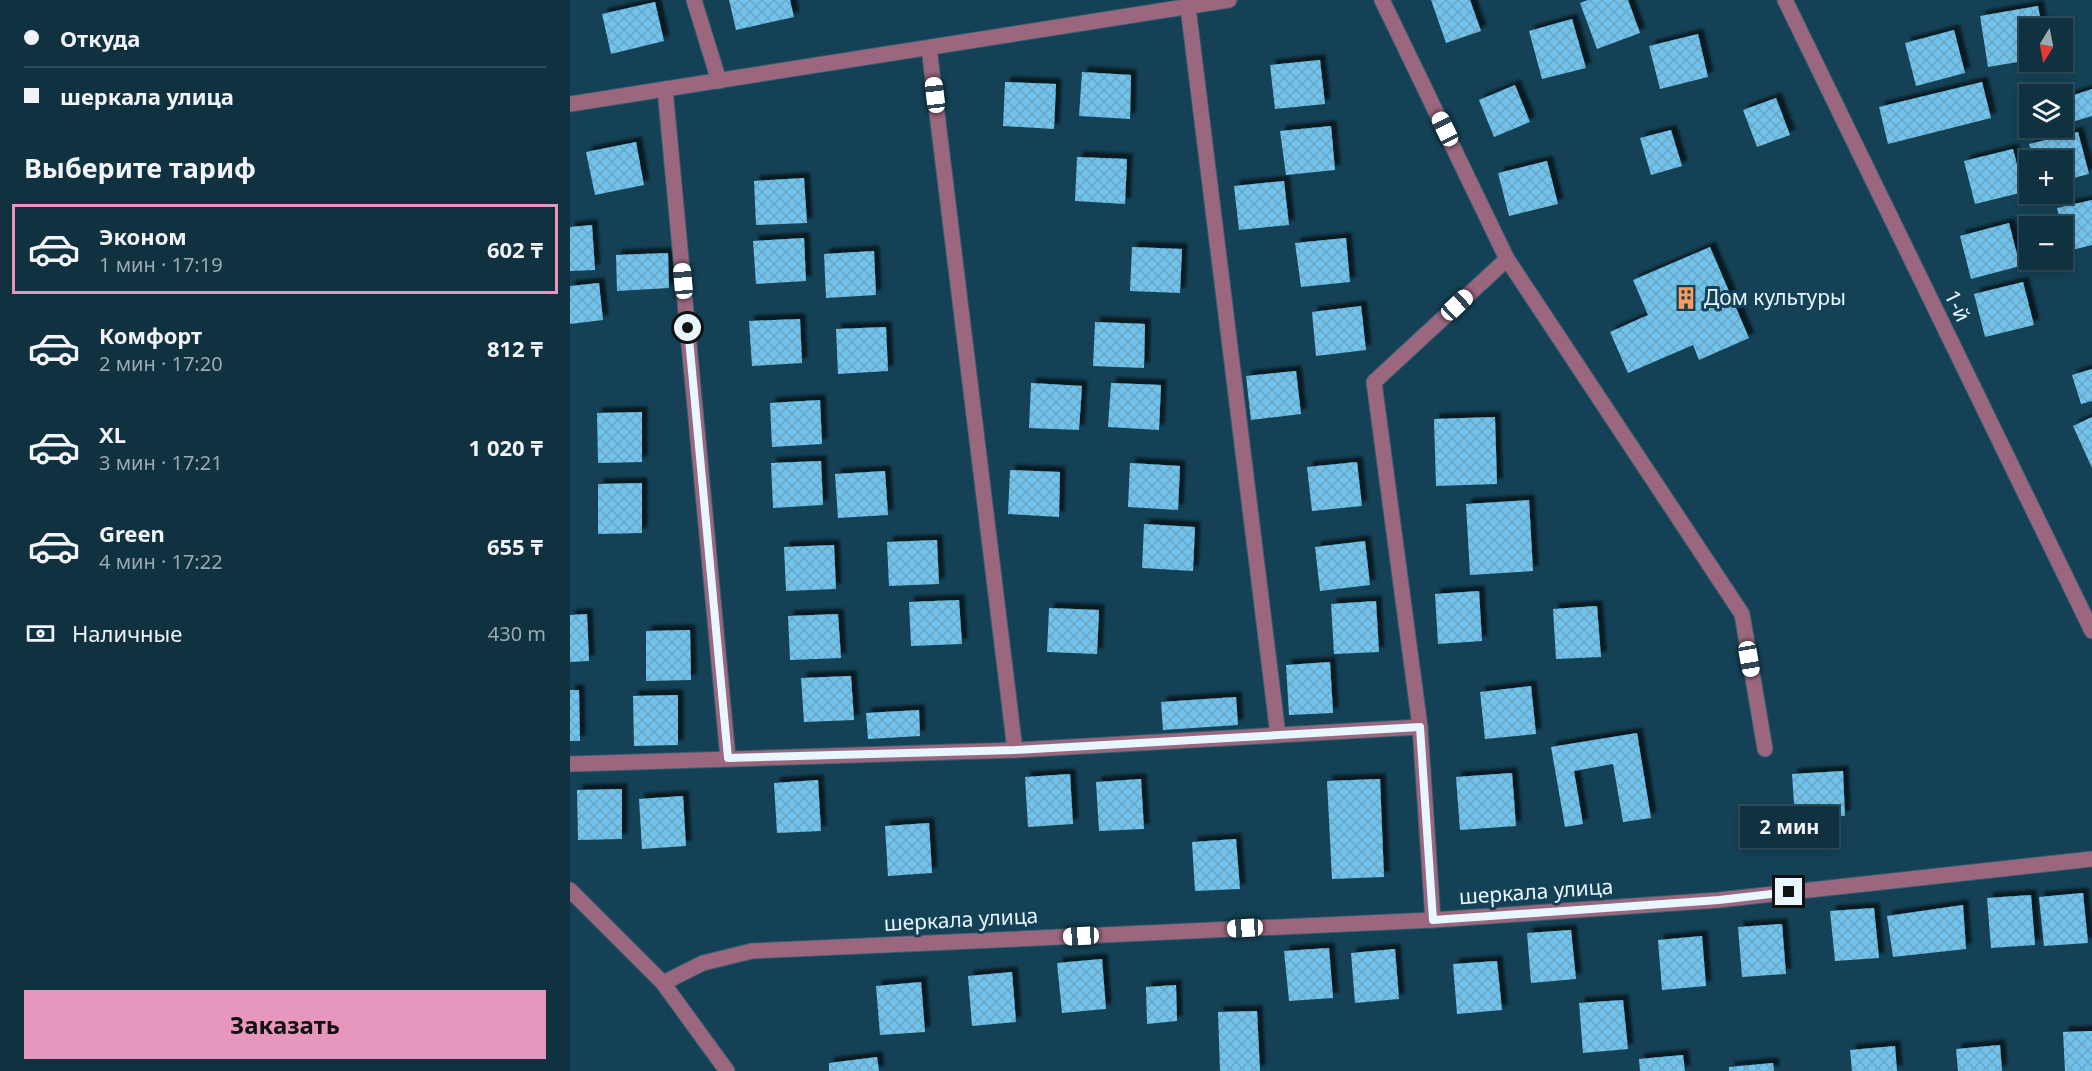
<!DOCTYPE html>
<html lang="ru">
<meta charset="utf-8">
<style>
body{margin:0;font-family:"Noto Sans",sans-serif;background:#183947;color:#f1f3f6;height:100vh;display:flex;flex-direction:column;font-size:22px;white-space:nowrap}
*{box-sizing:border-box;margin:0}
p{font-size:20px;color:#9ba9b1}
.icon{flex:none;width:33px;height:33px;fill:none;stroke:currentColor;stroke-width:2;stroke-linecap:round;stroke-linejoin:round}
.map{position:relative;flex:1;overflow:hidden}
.side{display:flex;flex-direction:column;background:#0f3140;width:570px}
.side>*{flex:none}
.hud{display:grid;align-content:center;height:132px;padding:0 24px;background:#0f3140}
.needle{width:39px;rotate:190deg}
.tools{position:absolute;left:1449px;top:18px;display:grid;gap:12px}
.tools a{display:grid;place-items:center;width:54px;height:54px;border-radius:0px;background:#0f3140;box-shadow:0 3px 9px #0003,0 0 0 2px #2f4c59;font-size:30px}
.end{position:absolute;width:27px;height:27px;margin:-14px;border:8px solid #e7f6ff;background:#111;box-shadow:0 0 0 3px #111}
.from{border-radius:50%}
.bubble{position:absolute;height:42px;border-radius:0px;background:#0f3140;box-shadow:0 3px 9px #0003,0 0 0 2px #2f4c59;font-size:20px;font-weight:700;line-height:42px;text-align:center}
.car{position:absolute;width:18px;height:36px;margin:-18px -9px;border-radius:8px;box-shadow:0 0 4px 2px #0007;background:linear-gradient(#fff 24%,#345 0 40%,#fff 0 76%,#345 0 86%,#fff 0)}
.hud b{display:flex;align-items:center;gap:21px;height:57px;font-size:22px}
.hud b+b{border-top:2px solid #2f4c59}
.hud i{width:15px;height:15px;background:#f1f3f6}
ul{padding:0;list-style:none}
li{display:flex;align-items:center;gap:18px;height:90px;margin:0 12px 9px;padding:0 12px;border:3px solid transparent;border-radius:0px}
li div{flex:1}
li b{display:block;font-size:22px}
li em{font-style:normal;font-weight:700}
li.current{border-color:#e797bd}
li>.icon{width:54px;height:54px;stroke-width:1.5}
h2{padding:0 24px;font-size:27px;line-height:72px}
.pay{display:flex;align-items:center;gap:15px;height:66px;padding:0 24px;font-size:22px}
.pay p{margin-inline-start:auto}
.cta{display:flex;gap:12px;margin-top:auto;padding:12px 24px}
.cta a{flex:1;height:69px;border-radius:0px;background:#e797bd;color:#111;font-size:24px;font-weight:700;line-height:69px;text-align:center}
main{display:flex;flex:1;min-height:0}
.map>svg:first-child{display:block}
.building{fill:url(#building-cross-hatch);filter:url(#shadow)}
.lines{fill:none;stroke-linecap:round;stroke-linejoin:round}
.minor-casing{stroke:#365e70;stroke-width:17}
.minor{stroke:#9b677e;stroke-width:15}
.route{stroke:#e7f6ff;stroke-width:8}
.labels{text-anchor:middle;stroke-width:6;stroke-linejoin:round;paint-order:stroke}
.poi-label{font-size:21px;fill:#e7f6ff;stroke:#144155;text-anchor:start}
.street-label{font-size:21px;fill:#e7f6ff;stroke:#144155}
</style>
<main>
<section class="side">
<div class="hud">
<b><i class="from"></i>Откуда</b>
<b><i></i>шеркала улица</b>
</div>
<h2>Выберите тариф</h2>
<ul>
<li class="current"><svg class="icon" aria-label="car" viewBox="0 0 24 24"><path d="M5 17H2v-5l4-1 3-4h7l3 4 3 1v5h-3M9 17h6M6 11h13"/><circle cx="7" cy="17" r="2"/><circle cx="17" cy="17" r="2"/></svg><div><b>Эконом</b><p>1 мин · 17:19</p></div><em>602 ₸</em></li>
<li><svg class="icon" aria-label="car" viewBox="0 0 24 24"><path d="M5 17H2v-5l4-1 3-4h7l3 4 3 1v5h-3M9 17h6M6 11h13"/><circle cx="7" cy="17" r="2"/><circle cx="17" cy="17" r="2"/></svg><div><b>Комфорт</b><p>2 мин · 17:20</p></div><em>812 ₸</em></li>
<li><svg class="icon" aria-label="car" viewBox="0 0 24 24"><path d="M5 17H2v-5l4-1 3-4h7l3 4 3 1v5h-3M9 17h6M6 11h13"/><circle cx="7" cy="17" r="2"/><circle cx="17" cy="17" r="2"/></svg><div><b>XL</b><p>3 мин · 17:21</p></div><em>1 020 ₸</em></li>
<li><svg class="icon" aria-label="car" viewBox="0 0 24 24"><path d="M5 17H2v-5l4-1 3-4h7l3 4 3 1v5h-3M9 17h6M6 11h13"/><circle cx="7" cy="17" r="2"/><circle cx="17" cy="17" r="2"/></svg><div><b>Green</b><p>4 мин · 17:22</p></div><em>655 ₸</em></li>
</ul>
<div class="pay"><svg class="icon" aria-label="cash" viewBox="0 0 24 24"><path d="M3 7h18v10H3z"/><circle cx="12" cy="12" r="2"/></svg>Наличные<p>430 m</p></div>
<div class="cta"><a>Заказать</a></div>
</section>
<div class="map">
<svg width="1522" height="1071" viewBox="0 0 1522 1071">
<defs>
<pattern id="building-cross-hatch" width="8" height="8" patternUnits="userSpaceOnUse" patternTransform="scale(1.5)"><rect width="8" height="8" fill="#72c3eb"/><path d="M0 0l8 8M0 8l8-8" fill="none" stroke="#67a5c3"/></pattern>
<filter id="shadow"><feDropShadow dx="5.5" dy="-5.5" stdDeviation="1.5" flood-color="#0009"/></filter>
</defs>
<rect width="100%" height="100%" fill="#144155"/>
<g class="building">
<polygon points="159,0 220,0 224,17 166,30"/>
<polygon points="861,0 900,0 911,31 876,43"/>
<polygon points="1018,0 1058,0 1070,33 1027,49 1010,3"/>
<polygon points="85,2 94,41 41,54 32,14"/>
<polygon points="1468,6 1472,28 1460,28 1460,60 1418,67 1410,16"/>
<polygon points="1002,19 1016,68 972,79 959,31"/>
<polygon points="1384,30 1395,73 1346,86 1335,43"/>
<polygon points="1128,34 1138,77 1090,89 1079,46"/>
<polygon points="750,60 755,104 705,109 700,65"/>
<polygon points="512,72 561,75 560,119 509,116"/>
<polygon points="435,82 486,84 484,129 433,126"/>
<polygon points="1412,82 1421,118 1318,144 1309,107"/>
<polygon points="945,85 960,122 924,137 909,100"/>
<polygon points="1522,89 1522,116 1492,125 1492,99"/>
<polygon points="1206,98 1220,135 1187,147 1173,110"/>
<polygon points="761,126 765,170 716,175 710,131"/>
<polygon points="1101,130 1112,166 1081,175 1070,138"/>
<polygon points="1508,132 1519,174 1492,181 1492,160 1464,160 1459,144"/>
<polygon points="66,142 74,185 25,195 16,152"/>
<polygon points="1443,149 1454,192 1405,204 1394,161"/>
<polygon points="507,157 557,159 555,204 505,201"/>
<polygon points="977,161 988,204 939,216 928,173"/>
<polygon points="234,178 237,223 186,225 184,181"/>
<polygon points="714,181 719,225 669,230 664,186"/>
<polygon points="1522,200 1522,245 1498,251 1487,208"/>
<polygon points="1439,223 1450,266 1401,279 1390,236"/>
<polygon points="22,225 25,270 0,271 0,227"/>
<polygon points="234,238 236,281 186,284 183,241"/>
<polygon points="776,238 780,282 731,287 725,243"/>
<polygon points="562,247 612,249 610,293 560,291"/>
<polygon points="1140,247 1179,338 1129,360 1123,345 1058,373 1040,332 1078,315 1063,280"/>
<polygon points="304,251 306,295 256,298 254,254"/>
<polygon points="98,253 99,288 47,291 46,255"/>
<polygon points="1453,282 1464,325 1415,337 1404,294"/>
<polygon points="29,283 33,320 0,324 0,286"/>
<polygon points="791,306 796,350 746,356 742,312"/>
<polygon points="230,319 232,363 182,366 179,321"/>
<polygon points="525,322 575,324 574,368 523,366"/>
<polygon points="316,327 318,371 268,374 266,329"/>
<polygon points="1522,369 1522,401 1511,404 1502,375"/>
<polygon points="726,371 731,414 681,420 676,376"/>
<polygon points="461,383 512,386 509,430 459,428"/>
<polygon points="541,383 591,385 589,430 538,427"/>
<polygon points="250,400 252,444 202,447 200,403"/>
<polygon points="72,412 72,462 28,463 27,413"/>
<polygon points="925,417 927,484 866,486 864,419"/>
<polygon points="1522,417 1522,468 1503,426"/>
<polygon points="251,461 253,505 203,508 201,463"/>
<polygon points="787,462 792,506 742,511 737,467"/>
<polygon points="560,463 610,466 608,510 558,507"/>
<polygon points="440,470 490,472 489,517 438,514"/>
<polygon points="315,471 318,515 268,518 265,474"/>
<polygon points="72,483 72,533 28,534 28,484"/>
<polygon points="959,500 963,571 900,575 896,504"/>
<polygon points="574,524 625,527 623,571 572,568"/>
<polygon points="367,540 369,584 319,586 317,542"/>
<polygon points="795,541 800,585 750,591 745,547"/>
<polygon points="264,545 266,589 216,591 214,547"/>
<polygon points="909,591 912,641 868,644 865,594"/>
<polygon points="389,600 392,644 341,646 339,602"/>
<polygon points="806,601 809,652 764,654 761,604"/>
<polygon points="1027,606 1031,657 986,659 983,609"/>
<polygon points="479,608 529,610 527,654 477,652"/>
<polygon points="17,614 19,661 0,662 0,615"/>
<polygon points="268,614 271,658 220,660 218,616"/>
<polygon points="120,630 121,680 76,681 76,631"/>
<polygon points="760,662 763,713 719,715 716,665"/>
<polygon points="281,676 284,720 234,722 231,678"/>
<polygon points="961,686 966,734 915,739 910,692"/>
<polygon points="0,690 9,690 10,741 0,741"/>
<polygon points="108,695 108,745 64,746 63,696"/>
<polygon points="666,697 668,725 593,730 591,702"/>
<polygon points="349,710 350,736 298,739 296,713"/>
<polygon points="1067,733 1081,818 1053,822 1043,764 1004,771 1013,824 995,827 981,747"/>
<polygon points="1273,771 1275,816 1225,818 1222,774"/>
<polygon points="942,773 946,826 890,830 886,777"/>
<polygon points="500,774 503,824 458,827 455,777"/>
<polygon points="571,779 574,829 529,831 526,782"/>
<polygon points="810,779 814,877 762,879 757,781"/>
<polygon points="248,780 251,831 207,833 204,783"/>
<polygon points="52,789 52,839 8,840 7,790"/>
<polygon points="113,796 116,846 72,849 69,799"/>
<polygon points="359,823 362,873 318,876 315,826"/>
<polygon points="666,839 670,889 625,891 622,842"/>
<polygon points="1513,893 1518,943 1474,946 1469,897"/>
<polygon points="1461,895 1465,945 1421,948 1417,898"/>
<polygon points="1393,905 1396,949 1323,957 1317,916"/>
<polygon points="1304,908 1309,958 1265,961 1260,911"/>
<polygon points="1212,924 1216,974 1172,977 1168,927"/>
<polygon points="1001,930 1006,979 961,983 957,933"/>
<polygon points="1132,936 1136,986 1092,990 1088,940"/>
<polygon points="759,948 763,998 719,1001 714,951"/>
<polygon points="825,949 829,999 785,1003 781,953"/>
<polygon points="532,959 536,1009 492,1013 487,963"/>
<polygon points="927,961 932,1010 887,1014 883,964"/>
<polygon points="442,972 446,1022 402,1026 398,976"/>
<polygon points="351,982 355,1032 310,1035 306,986"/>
<polygon points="606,985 607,1021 577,1024 576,987"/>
<polygon points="1053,1000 1058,1049 1013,1053 1009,1003"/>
<polygon points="687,1011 690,1071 650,1071 648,1012"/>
<polygon points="1522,1031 1522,1071 1495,1071 1493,1032"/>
<polygon points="1430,1045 1432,1071 1388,1071 1386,1049"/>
<polygon points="1325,1046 1327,1071 1282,1071 1280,1050"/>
<polygon points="1113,1055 1115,1071 1070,1071 1069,1059"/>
<polygon points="307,1057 309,1071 259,1071 259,1063"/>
<polygon points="1203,1063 1204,1071 1159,1071 1159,1067"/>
</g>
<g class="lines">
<g class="minor-casing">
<g id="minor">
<polyline points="124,0 149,81"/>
<polyline points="812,0 937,259 804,382 850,727 863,920"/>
<polyline points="1215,0 1522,631"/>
<polyline points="618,7 708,735"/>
<polyline points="359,48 445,750"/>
<polyline points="95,89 158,758"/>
<polyline points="0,104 659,0"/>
<polyline points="937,259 1172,614 1195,749"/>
<polyline points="0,764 445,750 850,727"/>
<polyline points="0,890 93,983 157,1071"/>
<polyline points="93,983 133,963 182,951 863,920 1149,900 1522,859"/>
</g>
</g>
<use href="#minor" class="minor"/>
</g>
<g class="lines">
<polyline class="route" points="118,328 158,758 445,750 850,727 863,920 1149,900 1219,892"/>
</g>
<defs>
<g id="building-bare" transform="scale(1.8)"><path d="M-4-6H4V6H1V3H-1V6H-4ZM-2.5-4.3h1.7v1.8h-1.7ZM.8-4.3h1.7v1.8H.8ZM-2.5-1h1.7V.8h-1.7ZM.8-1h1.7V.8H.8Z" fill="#ff9b5b" stroke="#144155" stroke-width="2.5" paint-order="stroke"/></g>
</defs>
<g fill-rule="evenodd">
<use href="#building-bare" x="1116" y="298"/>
</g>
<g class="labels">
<g class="poi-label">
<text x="1134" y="305">Дом культуры</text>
</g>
<g class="street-label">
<text transform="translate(1387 306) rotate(64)" y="7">1-й</text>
<text transform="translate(966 892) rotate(-4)" y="7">шеркала улица</text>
<text transform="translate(391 920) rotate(-3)" y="7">шеркала улица</text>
</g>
</g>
</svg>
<div class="tools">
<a><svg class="needle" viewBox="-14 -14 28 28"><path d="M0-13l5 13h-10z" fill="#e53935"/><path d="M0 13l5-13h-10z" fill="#9ba9b1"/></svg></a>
<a><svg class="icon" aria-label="layers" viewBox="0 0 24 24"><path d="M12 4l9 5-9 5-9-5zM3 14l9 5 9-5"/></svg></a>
<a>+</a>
<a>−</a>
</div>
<i class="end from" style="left:118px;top:328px"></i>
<i class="end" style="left:1219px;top:892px"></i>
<div class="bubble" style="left:1170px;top:806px;width:99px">2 мин</div>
<i class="car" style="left:365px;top:95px;rotate:353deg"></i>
<i class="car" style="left:875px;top:129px;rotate:334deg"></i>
<i class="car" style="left:113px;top:281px;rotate:355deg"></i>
<i class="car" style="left:887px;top:305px;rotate:47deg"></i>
<i class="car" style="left:1179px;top:659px;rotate:170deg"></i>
<i class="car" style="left:675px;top:928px;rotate:267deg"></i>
<i class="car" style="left:511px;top:936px;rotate:267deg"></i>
</div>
</main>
